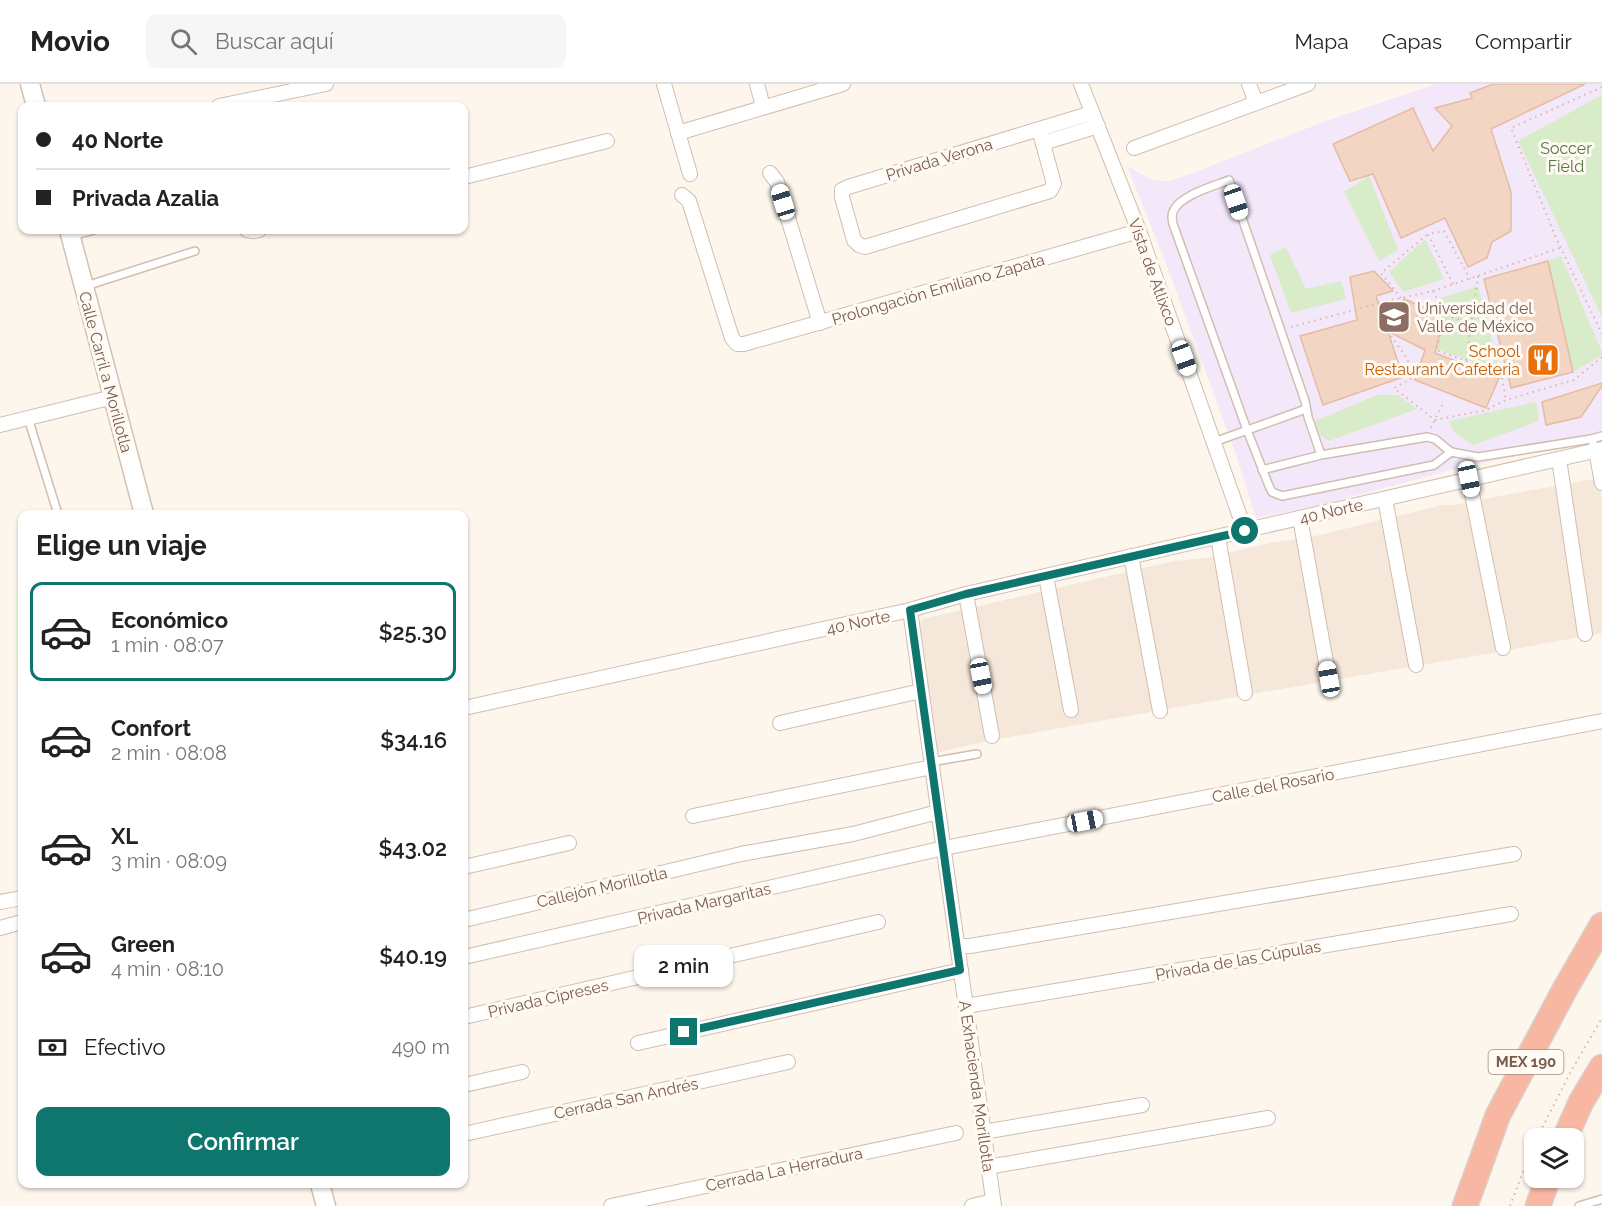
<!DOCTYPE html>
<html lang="es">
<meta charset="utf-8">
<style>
body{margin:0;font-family:Raleway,sans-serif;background:#f6f6f6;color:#222;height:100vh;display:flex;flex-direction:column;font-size:22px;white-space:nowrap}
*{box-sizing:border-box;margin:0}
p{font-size:20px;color:#767676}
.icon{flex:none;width:33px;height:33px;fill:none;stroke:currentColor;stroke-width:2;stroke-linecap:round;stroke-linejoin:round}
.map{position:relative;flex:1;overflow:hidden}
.details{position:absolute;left:18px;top:426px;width:450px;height:678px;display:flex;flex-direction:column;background:#fff;border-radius:12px;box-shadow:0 2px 4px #0004}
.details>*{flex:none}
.hud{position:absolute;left:18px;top:18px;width:450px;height:132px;border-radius:12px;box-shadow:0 2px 4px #0004;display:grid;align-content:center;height:132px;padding:0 18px;background:#fff}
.buttons{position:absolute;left:1524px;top:1044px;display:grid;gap:12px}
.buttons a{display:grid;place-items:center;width:60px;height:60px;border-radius:12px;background:#fff;box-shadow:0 2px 4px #0004;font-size:30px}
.end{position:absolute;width:27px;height:27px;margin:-14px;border:8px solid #0f766e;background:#fff;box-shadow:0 0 0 3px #fff}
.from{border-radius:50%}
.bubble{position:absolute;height:42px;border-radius:12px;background:#fff;box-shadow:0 2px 4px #0004;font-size:20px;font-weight:600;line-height:42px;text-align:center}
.car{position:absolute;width:18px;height:36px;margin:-18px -9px;border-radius:8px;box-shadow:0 0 4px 2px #0007;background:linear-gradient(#fff 24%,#345 0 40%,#fff 0 76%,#345 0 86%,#fff 0)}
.hud b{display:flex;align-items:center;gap:21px;height:57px;font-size:22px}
.hud b+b{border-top:2px solid #e0e0e0}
.hud i{width:15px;height:15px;background:#222}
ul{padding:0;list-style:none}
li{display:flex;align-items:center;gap:18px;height:99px;margin:0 12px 9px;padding:0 6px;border:3px solid transparent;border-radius:12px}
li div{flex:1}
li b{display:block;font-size:22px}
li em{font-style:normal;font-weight:600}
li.current{border-color:#0f766e}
li>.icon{width:54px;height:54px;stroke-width:1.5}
h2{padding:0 18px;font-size:27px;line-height:72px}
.pay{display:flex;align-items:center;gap:15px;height:66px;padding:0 18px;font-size:22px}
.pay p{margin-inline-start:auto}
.primary-button{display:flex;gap:12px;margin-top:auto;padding:12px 18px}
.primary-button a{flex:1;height:69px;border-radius:12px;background:#0f766e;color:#fff;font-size:24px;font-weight:600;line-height:69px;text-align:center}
header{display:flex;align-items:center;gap:36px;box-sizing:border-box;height:84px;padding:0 30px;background:#fff;border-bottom:2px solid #e0e0e0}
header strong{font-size:28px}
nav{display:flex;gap:33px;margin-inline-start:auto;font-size:21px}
.search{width:420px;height:54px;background:#f6f6f6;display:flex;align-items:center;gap:15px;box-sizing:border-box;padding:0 21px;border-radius:12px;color:#767676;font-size:22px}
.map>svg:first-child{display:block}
.residential{fill:#f5e8da}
.education{fill:#f3e8fa}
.green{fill:#d8ecc9}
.building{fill:#f3d5c3;stroke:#e6bba3;stroke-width:1.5}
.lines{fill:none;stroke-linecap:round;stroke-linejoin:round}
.lane-casing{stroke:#d1beb0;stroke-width:10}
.street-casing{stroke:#d1beb0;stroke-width:16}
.secondary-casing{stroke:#d6c0b0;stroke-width:21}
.highway-casing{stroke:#dad1cd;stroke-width:27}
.path{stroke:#d9b8a5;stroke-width:2;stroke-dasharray:1.5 4.5;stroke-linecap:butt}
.lane{stroke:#fff;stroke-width:7}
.street{stroke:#fff;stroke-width:14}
.secondary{stroke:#fff;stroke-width:18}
.highway{stroke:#f7b7a3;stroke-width:24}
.route{stroke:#0f766e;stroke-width:8}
.labels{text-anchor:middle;stroke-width:6;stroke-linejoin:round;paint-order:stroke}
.shield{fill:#fffaf3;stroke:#a28b7f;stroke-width:1.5}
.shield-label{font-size:15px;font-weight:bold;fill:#7a5c4d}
.park-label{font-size:16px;fill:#537a41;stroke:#fffaf3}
.street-label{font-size:16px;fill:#7a5c4d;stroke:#fffaf3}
.education-label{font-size:16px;fill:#785e54;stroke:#fffaf3;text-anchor:start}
.food-label{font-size:16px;fill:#c56008;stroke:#fffaf3;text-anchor:end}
</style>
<header>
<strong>Movio</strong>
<div class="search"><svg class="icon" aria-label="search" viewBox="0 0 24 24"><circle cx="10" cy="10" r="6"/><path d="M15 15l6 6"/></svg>Buscar aquí</div>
<nav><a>Mapa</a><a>Capas</a><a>Compartir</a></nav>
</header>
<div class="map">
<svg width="1602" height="1122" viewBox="0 0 1602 1122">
<rect width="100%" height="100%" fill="#fdf6ec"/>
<polygon class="residential" points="1598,394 1602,415 1602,549 1498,568 1252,610 993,656 935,669 917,543 923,535 1174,477 1206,474 1270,459 1320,451 1442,421 1455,421 1500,412"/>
<polygon class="education" points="1436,0 1602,0 1602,352 1447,387 1321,421 1256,434 1235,368 1170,190 1127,82 1150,95 1162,97 1170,97 1190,90 1326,37"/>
<g class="green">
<polygon points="1602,11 1602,233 1518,57"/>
<polygon points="1369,92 1398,166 1379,177 1344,108"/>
<polygon points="1425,155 1444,195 1403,208 1389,188"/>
<polygon points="1286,163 1306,205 1341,197 1346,215 1291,229 1270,171"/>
<polygon points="1561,172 1602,268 1602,271 1573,288 1548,177"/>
<polygon points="1478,202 1500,287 1436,265 1444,232 1441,214"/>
<polygon points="1377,311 1398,311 1417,325 1329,357 1320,351 1315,337"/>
<polygon points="1536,318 1539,337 1473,361 1453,347 1449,337"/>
</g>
<g class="building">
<polygon points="1493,0 1585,0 1491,45 1511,108 1511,147 1492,158 1487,174 1468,183 1445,134 1401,154 1373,90 1350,97 1333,60 1413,24 1433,67 1452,42 1435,24 1472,14 1470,9"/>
<polygon points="1548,177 1573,288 1511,304 1484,195"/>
<polygon points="1374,187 1393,207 1376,212 1403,293 1323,321 1300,252 1357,236 1350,193"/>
<polygon points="1404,215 1444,232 1435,269 1499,294 1486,324 1415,296 1425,266 1391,249"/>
<polygon points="1602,299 1602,302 1581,333 1546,341 1542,318"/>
</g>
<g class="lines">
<g class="lane-casing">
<g id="lane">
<polyline points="71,152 94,146"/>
<polyline points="86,202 195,167"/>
<polyline points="28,334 58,430"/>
<polyline points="1591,355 1602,352"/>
<polyline points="1214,358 1306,325"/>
<polyline points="1451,368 1478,373 1591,355 1596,366"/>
<path d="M 1262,386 L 1321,371 L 1427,353 L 1435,355 L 1451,368 L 1434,381 L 1282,412 L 1272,408 L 1269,402 L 1247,346 L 1173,140 C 1172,135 1171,130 1174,126 C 1181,111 1214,102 1229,96 L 1305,317 L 1308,333 L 1321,371"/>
<polyline points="931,678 977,670"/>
<polyline points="1579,1122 1602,1115"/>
</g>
</g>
<g class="street-casing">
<g id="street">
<polyline points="664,0 690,90"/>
<polyline points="757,0 763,23"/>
<polyline points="1081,0 1139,147 1245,447"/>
<polyline points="1249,0 1256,19"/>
<polyline points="219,22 326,0"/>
<polyline points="1039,45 1054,100 1050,107 865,163 859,161 854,156 842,113 842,106 848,103 1092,29"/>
<polyline points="678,49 843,0"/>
<polyline points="1043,59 1098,42"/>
<polyline points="1134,64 1308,0"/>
<polyline points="770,89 777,98 820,239"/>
<polyline points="464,93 607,57"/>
<polyline points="682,111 689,117 732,254 737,260 744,260 1139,147"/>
<polyline points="247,146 253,147 259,146"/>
<polyline points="0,341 113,313"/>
<polyline points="1596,366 1602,399"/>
<polyline points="1559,375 1585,550"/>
<polyline points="1469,395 1503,564"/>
<polyline points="1385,415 1416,581"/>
<polyline points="1300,434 1329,595"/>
<polyline points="1218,453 1245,609"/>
<polyline points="1131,472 1160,627"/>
<polyline points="1046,492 1071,626"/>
<polyline points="966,510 992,652"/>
<polyline points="910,526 994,1122"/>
<polyline points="464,624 910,526 966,510 1602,365"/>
<polyline points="780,639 921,607"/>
<polyline points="693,732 932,683"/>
<polyline points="464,783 569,759"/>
<polyline points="0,818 22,814"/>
<polyline points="464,836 741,770 853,750 938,728"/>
<polyline points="0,844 22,838"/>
<polyline points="957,862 970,862 1514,770"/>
<polyline points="464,873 944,764 1602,637"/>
<polyline points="966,922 1511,830"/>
<polyline points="464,933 878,838"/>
<polyline points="638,959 961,886"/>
<polyline points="464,1001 522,988"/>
<polyline points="983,1048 1142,1021"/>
<polyline points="464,1050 788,978"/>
<polyline points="988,1083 1268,1034"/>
<polyline points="611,1122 956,1049"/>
<polyline points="972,1122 993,1117"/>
</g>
</g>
<g class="secondary-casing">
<g id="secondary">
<polyline points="30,0 36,22"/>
<polyline points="69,146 144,430"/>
<polyline points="320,1100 326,1122"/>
</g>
</g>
<g class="highway-casing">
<g id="highway">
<polyline points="1565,1054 1581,1018 1602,983"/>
<polyline points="1465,1122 1498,1031 1565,905 1602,841"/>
<polyline points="1538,1122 1548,1094"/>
</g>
</g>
<g class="path">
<polyline points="1602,3 1511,44 1557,156 1602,250"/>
<polyline points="1478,192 1466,277 1436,266 1446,232 1433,207 1387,217 1389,249 1408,276 1411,295 1394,304 1435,336 1486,326 1506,316 1574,296 1602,273"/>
<polyline points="1453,200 1428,150 1444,147 1470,195"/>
<polyline points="1433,207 1560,164"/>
<polyline points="1401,214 1381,189 1428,150"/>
<polyline points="1446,232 1470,238"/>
<polyline points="1291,243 1387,217"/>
<polyline points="1466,277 1501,289 1506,316"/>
<polyline points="1431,344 1444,317"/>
<polyline points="1537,1054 1570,989 1602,934"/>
<polyline points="1510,1122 1534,1059"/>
</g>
<use href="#lane" class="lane"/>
<use href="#street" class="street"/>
<use href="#secondary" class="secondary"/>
<use href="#highway" class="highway"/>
</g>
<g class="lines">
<polyline class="route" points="684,948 960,886 910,526 966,510 1245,447"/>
</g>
<defs>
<g id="university-square" transform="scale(1.725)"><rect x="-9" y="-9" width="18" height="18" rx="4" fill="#8d6e63" stroke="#fffaf3"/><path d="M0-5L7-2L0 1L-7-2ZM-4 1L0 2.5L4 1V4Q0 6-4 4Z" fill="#fff"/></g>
<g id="restaurant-square" transform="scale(1.725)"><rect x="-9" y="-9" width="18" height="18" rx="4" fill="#e8710a" stroke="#fffaf3"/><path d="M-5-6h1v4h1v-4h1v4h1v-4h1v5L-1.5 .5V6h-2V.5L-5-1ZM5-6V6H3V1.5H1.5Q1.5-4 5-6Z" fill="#fff"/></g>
</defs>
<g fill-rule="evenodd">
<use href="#university-square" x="1394" y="233"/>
<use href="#restaurant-square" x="1543" y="276"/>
</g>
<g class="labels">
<rect class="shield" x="1488.5" y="966" width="75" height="24" rx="4.5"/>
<g class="shield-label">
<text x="1526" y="983">MEX 190</text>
</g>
<g class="park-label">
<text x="1566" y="70">Soccer<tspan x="1566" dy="18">Field</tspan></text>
</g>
<g class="street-label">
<text transform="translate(939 75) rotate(-17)" y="6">Privada Verona</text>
<text transform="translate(1153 188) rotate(70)" y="6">Vista de Atlixco</text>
<text transform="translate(938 205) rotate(-16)" y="6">Prolongación Emiliano Zapata</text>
<text transform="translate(106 288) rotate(75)" y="6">Calle Carril a Morillotla</text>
<text transform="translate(1331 427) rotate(-13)" y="6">40 Norte</text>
<text transform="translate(858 538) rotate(-12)" y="6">40 Norte</text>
<text transform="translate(1273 701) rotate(-11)" y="6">Calle del Rosario</text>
<text transform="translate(602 803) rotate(-13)" y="6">Callejón Morillotla</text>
<text transform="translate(704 819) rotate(-13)" y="6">Privada Margaritas</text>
<text transform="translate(1238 876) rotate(-10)" y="6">Privada de las Cúpulas</text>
<text transform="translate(548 914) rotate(-13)" y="6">Privada Cipreses</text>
<text transform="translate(977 1002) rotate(82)" y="6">A Exhacienda Morillotla</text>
<text transform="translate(626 1014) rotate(-12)" y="6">Cerrada San Andrés</text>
<text transform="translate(784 1085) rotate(-12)" y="6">Cerrada La Herradura</text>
</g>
<g class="education-label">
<text x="1417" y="230">Universidad del<tspan x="1417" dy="18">Valle de México</tspan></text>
</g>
<g class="food-label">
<text x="1520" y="273">School<tspan x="1520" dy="18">Restaurant/Cafeteria</tspan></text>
</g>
</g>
</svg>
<div class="buttons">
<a><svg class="icon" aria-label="layers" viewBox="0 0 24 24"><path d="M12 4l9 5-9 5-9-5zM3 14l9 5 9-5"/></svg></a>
</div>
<i class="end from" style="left:1245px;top:447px"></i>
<i class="end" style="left:684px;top:948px"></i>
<div class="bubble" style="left:634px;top:861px;width:99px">2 min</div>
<i class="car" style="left:783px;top:118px;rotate:343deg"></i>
<i class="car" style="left:1236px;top:118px;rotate:161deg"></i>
<i class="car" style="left:1184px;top:274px;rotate:160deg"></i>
<i class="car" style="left:1469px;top:395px;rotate:168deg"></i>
<i class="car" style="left:981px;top:592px;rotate:169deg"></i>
<i class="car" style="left:1329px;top:595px;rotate:350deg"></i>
<i class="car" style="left:1085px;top:737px;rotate:79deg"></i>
<div class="hud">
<b><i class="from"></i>40 Norte</b>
<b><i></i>Privada Azalia</b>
</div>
<section class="details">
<h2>Elige un viaje</h2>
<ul>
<li class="current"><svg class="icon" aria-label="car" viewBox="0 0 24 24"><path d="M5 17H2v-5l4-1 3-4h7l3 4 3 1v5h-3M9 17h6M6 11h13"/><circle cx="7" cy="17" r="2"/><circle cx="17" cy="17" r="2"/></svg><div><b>Económico</b><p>1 min · 08:07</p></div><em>$25.30</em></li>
<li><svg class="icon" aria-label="car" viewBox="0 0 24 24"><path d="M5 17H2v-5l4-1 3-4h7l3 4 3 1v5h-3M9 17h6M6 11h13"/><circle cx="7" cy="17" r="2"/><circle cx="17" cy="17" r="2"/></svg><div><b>Confort</b><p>2 min · 08:08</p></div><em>$34.16</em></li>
<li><svg class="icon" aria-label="car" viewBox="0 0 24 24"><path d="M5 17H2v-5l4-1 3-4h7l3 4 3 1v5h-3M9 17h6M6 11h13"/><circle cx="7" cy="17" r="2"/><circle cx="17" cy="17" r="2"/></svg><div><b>XL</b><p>3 min · 08:09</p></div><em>$43.02</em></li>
<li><svg class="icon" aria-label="car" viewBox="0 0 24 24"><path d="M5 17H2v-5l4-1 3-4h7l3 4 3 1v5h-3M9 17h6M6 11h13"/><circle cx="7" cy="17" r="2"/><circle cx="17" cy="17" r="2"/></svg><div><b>Green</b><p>4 min · 08:10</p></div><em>$40.19</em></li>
</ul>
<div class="pay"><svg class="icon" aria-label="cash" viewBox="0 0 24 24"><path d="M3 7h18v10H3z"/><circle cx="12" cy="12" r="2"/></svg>Efectivo<p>490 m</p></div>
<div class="primary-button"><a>Confirmar</a></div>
</section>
</div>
